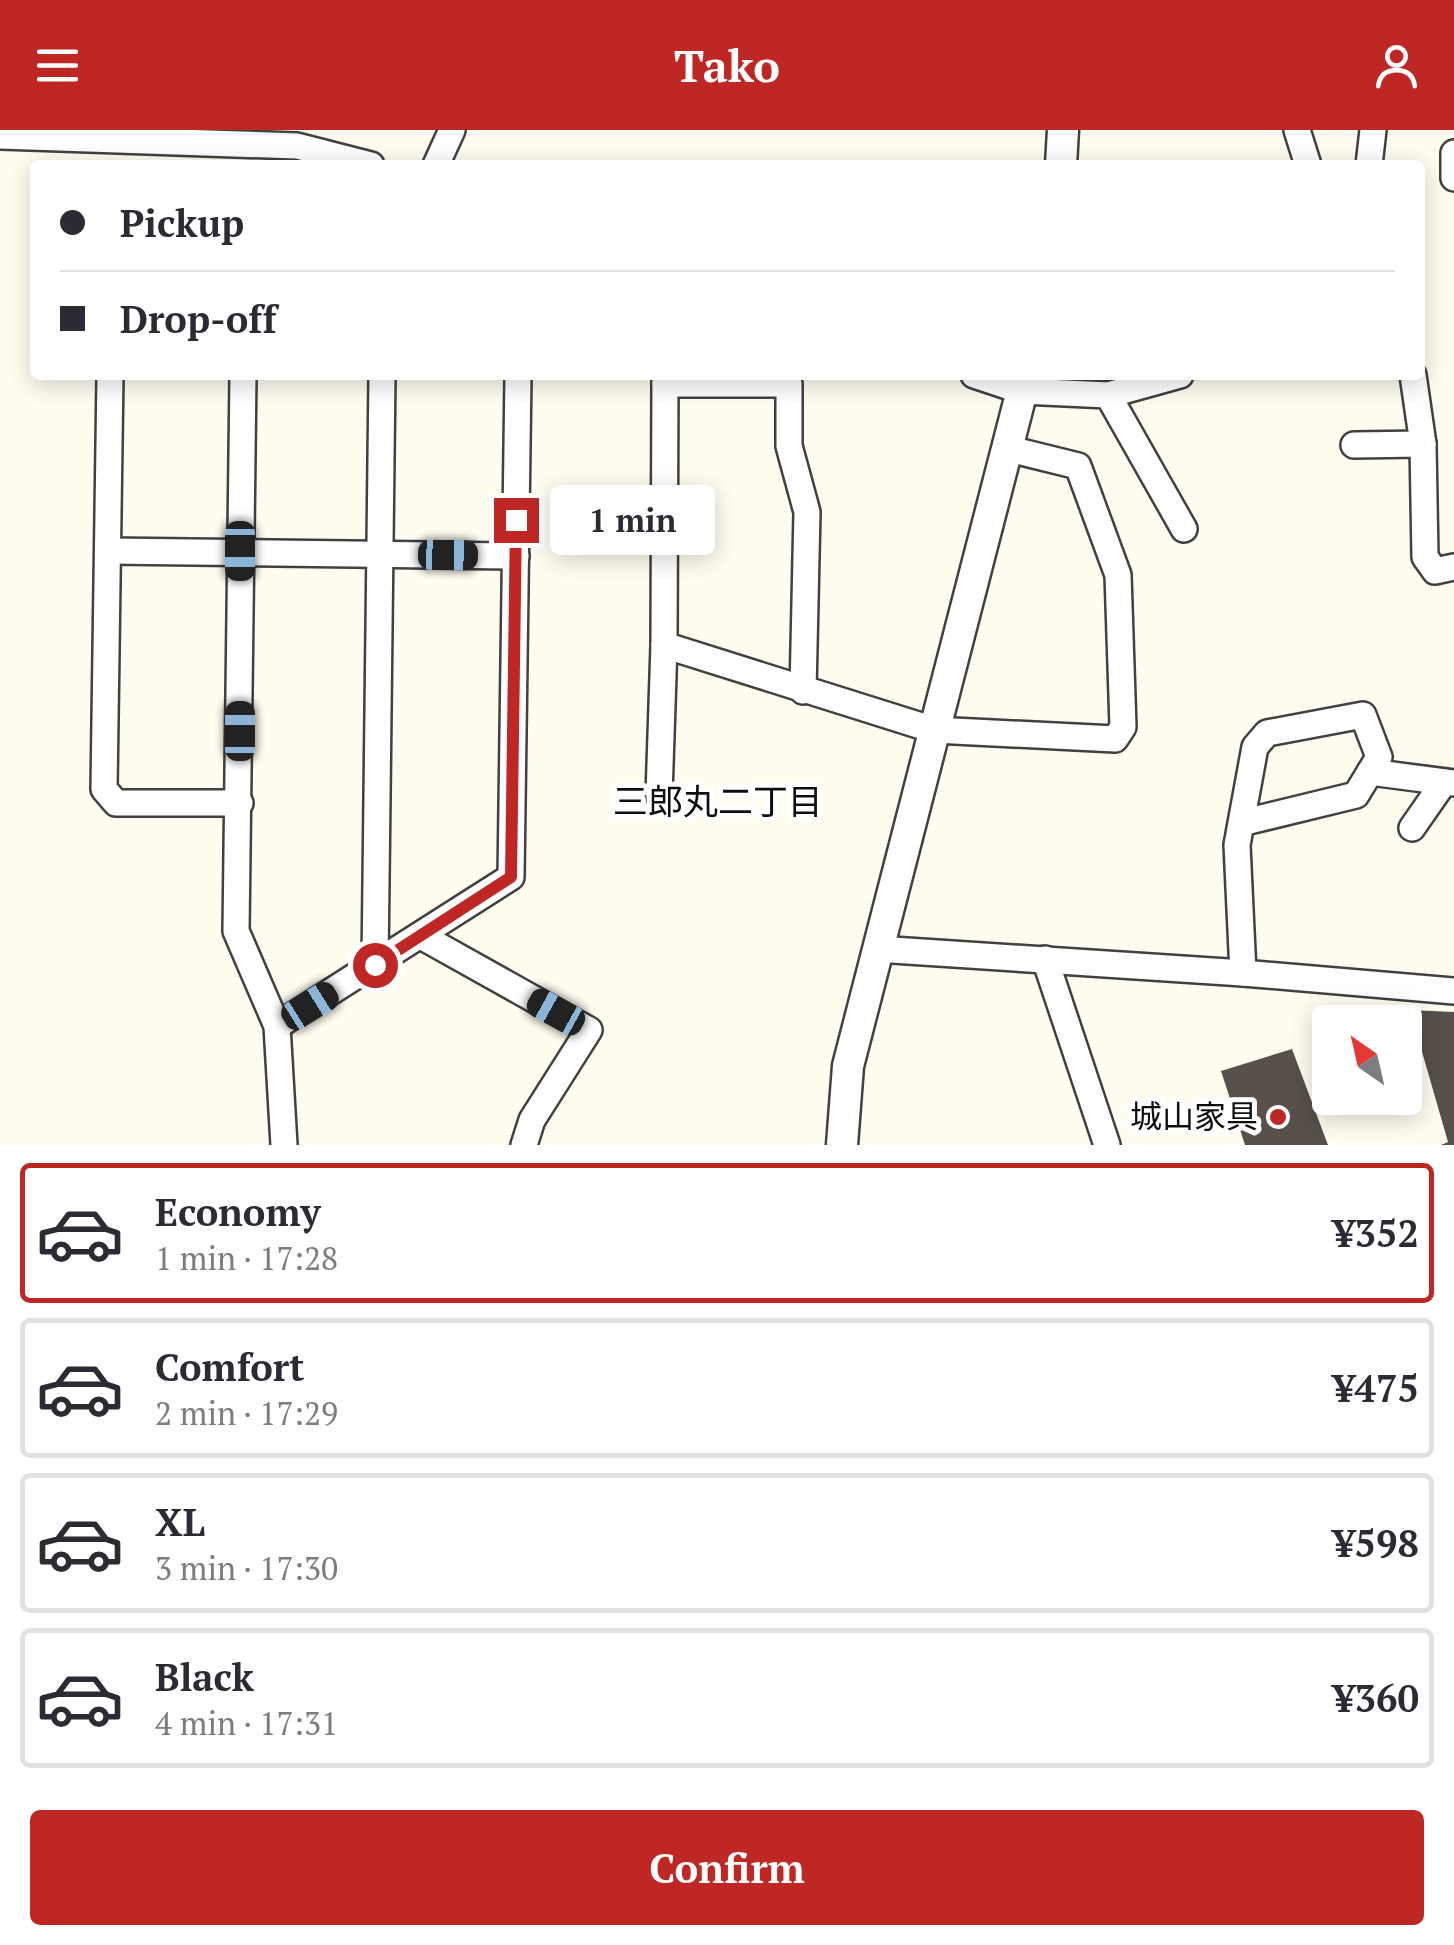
<!DOCTYPE html>
<meta charset="utf-8">
<style>
body{margin:0;font-family:"PT Serif","Noto Sans JP",serif;background:#f7f7f7;color:#2b2b33;height:100vh;display:flex;flex-direction:column;font-size:38px;white-space:nowrap}
*{box-sizing:border-box;margin:0}
p{font-size:32px;color:#7c7c81}
.icon{flex:none;width:55px;height:55px;fill:none;stroke:currentColor;stroke-width:2;stroke-linecap:round;stroke-linejoin:round}
.map{position:relative;height:1015px;overflow:hidden}
.drawer{display:flex;flex-direction:column;background:#fff;flex:1}
.drawer>*{flex:none}
.banner{position:absolute;left:30px;top:30px;width:1395px;height:220px;border-radius:10px;box-shadow:0 5px 25px #0003;display:grid;align-content:center;height:220px;padding:0 30px;background:#fff}
.needle{width:65px;rotate:326deg}
.buttons{position:absolute;left:1312px;top:875px;display:grid;gap:20px}
.buttons a{display:grid;place-items:center;width:110px;height:110px;border-radius:10px;background:#fff;box-shadow:0 5px 25px #0003;font-size:50px}
.end{position:absolute;width:45px;height:45px;margin:-22px;border:12px solid #bf2725;background:#fff;box-shadow:0 0 0 5px #fff}
.from{border-radius:50%}
.bubble{position:absolute;height:70px;border-radius:10px;background:#fff;box-shadow:0 5px 25px #0003;font-size:32px;font-weight:700;line-height:70px;text-align:center}
.car{position:absolute;width:30px;height:60px;margin:-30px -15px;border-radius:12px;box-shadow:0 0 8px 2px #0007;background:linear-gradient(#222 24%,#8ab4d8 0 40%,#222 0 76%,#8ab4d8 0 86%,#222 0)}
.banner b{display:flex;align-items:center;gap:35px;height:95px;font-size:38px}
.banner b+b{border-top:2px solid #e1e1e2}
.banner i{width:25px;height:25px;background:#2b2b33}
ul{padding:18px 0 0;list-style:none}
li{display:flex;align-items:center;gap:30px;height:140px;margin:0 20px 15px;padding:0 10px;border:5px solid #e1e1e2;border-radius:10px}
li div{flex:1}
li b{display:block;font-size:38px}
li em{font-style:normal;font-weight:700}
li.on{border-color:#bf2725}
li>.icon{width:90px;height:90px;stroke-width:1.5}
.primary-button{display:flex;gap:20px;margin-top:auto;padding:20px 30px}
.primary-button a{flex:1;height:115px;border-radius:10px;background:#bf2725;color:#fff;font-size:40px;font-weight:700;line-height:115px;text-align:center}
header{display:flex;justify-content:space-between;align-items:center;height:130px;padding:0 30px;background:#bf2725;color:#fff;font-size:45px;font-weight:700}
.map>svg:first-child{display:block}
.building{fill:#57504b}
.lines{fill:none;stroke-linecap:round;stroke-linejoin:round}
.minor-casing{stroke:#414141;stroke-width:30}
.tertiary-casing{stroke:#414141;stroke-width:35}
.minor{stroke:#fff;stroke-width:25}
.tertiary{stroke:#fff;stroke-width:30}
.route{stroke:#bf2725;stroke-width:12}
.poi-dot{fill:#bf2725;stroke:#fff;stroke-width:4}
.labels{text-anchor:middle;stroke-width:10;stroke-linejoin:round;paint-order:stroke}
.poi-label{font-size:32px;fill:#0e0e0e;stroke:#fff;text-anchor:end}
.neighbourhood-label{font-size:35px;fill:#0e0e0e;stroke:#fff}
</style>
<header><svg class="icon" aria-label="menu" viewBox="0 0 24 24"><path d="M4 6h16M4 12h16M4 18h16"/></svg>Tako<svg class="icon" aria-label="person" viewBox="0 0 24 24"><circle cx="12" cy="8" r="4"/><path d="M4 21q1-7 8-7t8 7"/></svg></header>
<div class="map">
<svg width="1454" height="1015" viewBox="0 0 1454 1015">
<rect width="100%" height="100%" fill="#fffdf0"/>
<g class="building">
<polygon points="1410,880 1454,882 1454,1015 1441,1015 1448,1012"/>
<polygon points="1292,919 1328,1015 1245,1015 1221,941"/>
</g>
<g class="lines">
<g class="minor-casing">
<g id="minor">
<polyline points="1297,0 1308,35"/>
<polyline points="0,6 297,16 371,35"/>
<polyline points="1454,23 1454,48"/>
<polyline points="436,35 452,0"/>
<polyline points="1369,35 1373,0"/>
<polyline points="110,245 104,659 116,673 240,673"/>
<polyline points="243,245 236,801 277,896 284,1015"/>
<polyline points="665,245 664,515 934,600 1115,609 1123,597 1118,445 1078,336 1009,319"/>
<polyline points="974,245 1022,261 1108,265 1184,399"/>
<polyline points="1413,245 1423,314 1425,427 1435,441 1454,437"/>
<polyline points="665,254 789,254 789,316 807,382 803,561"/>
<polyline points="1108,265 1180,245"/>
<polyline points="1354,315 1423,314"/>
<polyline points="108,421 516,426"/>
<polyline points="1370,642 1454,653"/>
<polyline points="659,665 664,515"/>
<polyline points="1241,693 1356,665 1379,627 1363,585 1267,603 1255,617 1237,715 1243,843"/>
<polyline points="1412,698 1444,652"/>
<polyline points="421,806 589,900 532,990 524,1015"/>
<polyline points="877,819 1243,843 1454,861"/>
<polyline points="1045,829 1107,1015"/>
<polyline points="375,835 382,245"/>
<polyline points="277,896 511,747 518,245"/>
</g>
</g>
<g class="tertiary-casing">
<g id="tertiary">
<polyline points="1061,35 1063,0"/>
<polyline points="842,1015 848,936 1026,245"/>
</g>
</g>
<use href="#minor" class="minor"/>
<use href="#tertiary" class="tertiary"/>
</g>
<g class="lines">
<polyline class="route" points="375,835 511,747 516,390"/>
</g>
<circle class="poi-dot" cx="1278" cy="987" r="10"/>
<g class="labels">
<g class="poi-label">
<text x="1258" y="998">城山家具</text>
</g>
<g class="neighbourhood-label">
<text x="718" y="684">三郎丸二丁目</text>
</g>
</g>
</svg>
<div class="buttons">
<a><svg class="needle" viewBox="-14 -14 28 28"><path d="M0-13l5 13h-10z" fill="#e53935"/><path d="M0 13l5-13h-10z" fill="#7c7c81"/></svg></a>
</div>
<i class="end from" style="left:375px;top:835px"></i>
<i class="end" style="left:516px;top:390px"></i>
<div class="bubble" style="left:550px;top:355px;width:165px">1 min</div>
<i class="car" style="left:240px;top:421px;rotate:180deg"></i>
<i class="car" style="left:448px;top:425px;rotate:91deg"></i>
<i class="car" style="left:240px;top:601px;rotate:0deg"></i>
<i class="car" style="left:310px;top:876px;rotate:58deg"></i>
<i class="car" style="left:556px;top:882px;rotate:299deg"></i>
<div class="banner">
<b><i class="from"></i>Pickup</b>
<b><i></i>Drop-off</b>
</div>
</div>
<section class="drawer">
<ul>
<li class="on"><svg class="icon" aria-label="car" viewBox="0 0 24 24"><path d="M5 17H2v-5l4-1 3-4h7l3 4 3 1v5h-3M9 17h6M6 11h13"/><circle cx="7" cy="17" r="2"/><circle cx="17" cy="17" r="2"/></svg><div><b>Economy</b><p>1 min · 17:28</p></div><em>¥352</em></li>
<li><svg class="icon" aria-label="car" viewBox="0 0 24 24"><path d="M5 17H2v-5l4-1 3-4h7l3 4 3 1v5h-3M9 17h6M6 11h13"/><circle cx="7" cy="17" r="2"/><circle cx="17" cy="17" r="2"/></svg><div><b>Comfort</b><p>2 min · 17:29</p></div><em>¥475</em></li>
<li><svg class="icon" aria-label="car" viewBox="0 0 24 24"><path d="M5 17H2v-5l4-1 3-4h7l3 4 3 1v5h-3M9 17h6M6 11h13"/><circle cx="7" cy="17" r="2"/><circle cx="17" cy="17" r="2"/></svg><div><b>XL</b><p>3 min · 17:30</p></div><em>¥598</em></li>
<li><svg class="icon" aria-label="car" viewBox="0 0 24 24"><path d="M5 17H2v-5l4-1 3-4h7l3 4 3 1v5h-3M9 17h6M6 11h13"/><circle cx="7" cy="17" r="2"/><circle cx="17" cy="17" r="2"/></svg><div><b>Black</b><p>4 min · 17:31</p></div><em>¥360</em></li>
</ul>
<div class="primary-button"><a>Confirm</a></div>
</section>
